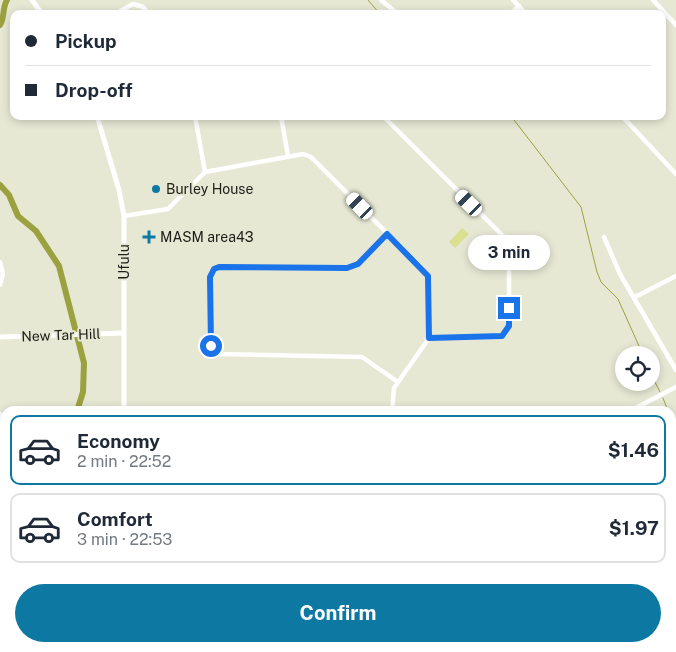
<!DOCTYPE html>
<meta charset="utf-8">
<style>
body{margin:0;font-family:"Public Sans",sans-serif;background:#f6f6f7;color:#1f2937;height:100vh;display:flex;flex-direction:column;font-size:19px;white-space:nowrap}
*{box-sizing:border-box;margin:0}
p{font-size:16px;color:#747a83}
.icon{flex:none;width:28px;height:28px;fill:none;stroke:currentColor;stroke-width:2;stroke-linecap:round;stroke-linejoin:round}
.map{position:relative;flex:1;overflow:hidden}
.side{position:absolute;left:0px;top:406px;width:676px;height:246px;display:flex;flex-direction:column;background:#fff;border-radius:15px 15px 0 0;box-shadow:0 2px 8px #0003}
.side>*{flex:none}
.hud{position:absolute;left:10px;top:10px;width:656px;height:110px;border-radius:10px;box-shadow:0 2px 8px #0003;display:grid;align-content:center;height:110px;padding:0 15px;background:#fff}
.buttons{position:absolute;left:615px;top:346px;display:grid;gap:10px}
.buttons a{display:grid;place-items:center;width:45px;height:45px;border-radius:50%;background:#fff;box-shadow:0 2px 8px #0003;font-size:25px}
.end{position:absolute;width:22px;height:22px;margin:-11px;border:6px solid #1a73e8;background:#fff;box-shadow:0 0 0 2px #fff}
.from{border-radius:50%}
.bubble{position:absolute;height:35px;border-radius:18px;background:#fff;box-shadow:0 2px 8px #0003;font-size:16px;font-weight:700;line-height:35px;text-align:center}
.car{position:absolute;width:15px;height:30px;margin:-15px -8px;border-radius:6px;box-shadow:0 0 4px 1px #0007;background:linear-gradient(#fff 24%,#345 0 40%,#fff 0 76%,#345 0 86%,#fff 0)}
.hud b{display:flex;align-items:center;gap:18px;height:48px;font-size:19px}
.hud b+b{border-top:1px solid #e0e1e3}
.hud i{width:12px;height:12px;background:#1f2937}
ul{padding:9px 0 0;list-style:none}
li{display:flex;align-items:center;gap:15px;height:70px;margin:0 10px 8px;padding:0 5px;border:2px solid #e0e1e3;border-radius:10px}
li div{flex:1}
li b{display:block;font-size:19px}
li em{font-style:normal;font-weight:700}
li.selected{border-color:#0d79a3}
li>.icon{width:45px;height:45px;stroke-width:1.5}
.button{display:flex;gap:10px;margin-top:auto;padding:10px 15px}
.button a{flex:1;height:58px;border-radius:30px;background:#0d79a3;color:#fff;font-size:20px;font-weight:700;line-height:58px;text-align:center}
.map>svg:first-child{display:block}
.green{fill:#dae08f}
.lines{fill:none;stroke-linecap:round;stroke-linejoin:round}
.stream{stroke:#9ca13f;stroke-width:1}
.river{stroke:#9ca13f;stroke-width:6}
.minor{stroke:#fff;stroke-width:4.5}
.tertiary{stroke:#fff;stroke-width:5}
.route{stroke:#1a73e8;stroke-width:6}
.poi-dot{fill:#0d79a3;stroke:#e6e8d4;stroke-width:2}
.labels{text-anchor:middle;stroke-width:4;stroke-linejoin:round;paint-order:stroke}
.poi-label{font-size:14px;fill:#202019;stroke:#e6e8d4;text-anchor:start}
.street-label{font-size:14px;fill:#202019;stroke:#e6e8d4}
</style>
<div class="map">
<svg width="676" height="652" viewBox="0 0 676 652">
<rect width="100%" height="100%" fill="#e6e8d4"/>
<polygon class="green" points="462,228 469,234 455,248 449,242"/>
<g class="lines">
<g class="stream">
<polyline points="368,0 380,14"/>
<polyline points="511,116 581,207 597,272 601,282 618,299 643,355"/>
<polyline points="651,374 660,392"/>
<polyline points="663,398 668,411"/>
<polyline points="671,454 676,456"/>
<polyline points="0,480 5,479"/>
</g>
<g class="river">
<path d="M 0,25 C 5,17 2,8 7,0"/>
<polyline points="0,185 9,195 18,216 36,231 59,266 84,363 83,392 77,411"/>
<polyline points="57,648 57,652"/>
</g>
<g class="minor">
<polyline points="381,0 398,14"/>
<polyline points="513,0 526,14"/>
<polyline points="653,0 676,25"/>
<polyline points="115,14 133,4 143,7 149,14"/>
<polyline points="510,14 519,6"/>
<polyline points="195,116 205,172"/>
<polyline points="281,116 288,156"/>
<polyline points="383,116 504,237 509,245 509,326 505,334 498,337 429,338"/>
<polyline points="622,116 676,174"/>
<polyline points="124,216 168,209 205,172 303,154 311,157 419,265 426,273 429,281 429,338 394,388 392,411"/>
<polyline points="387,234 358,264 347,268 219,267 214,269 210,277 211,346 216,354 362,357 398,382"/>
<polyline points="604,237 620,274 676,370"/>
<polyline points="0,262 3,274 0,285"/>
<polyline points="635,297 676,276"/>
<polyline points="630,411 676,387"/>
<polyline points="0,414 5,419"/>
<polyline points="0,453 5,447"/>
<polyline points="671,557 676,554"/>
<polyline points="124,648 125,652"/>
<polyline points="137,648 139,652"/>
<polyline points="446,648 451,652"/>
<polyline points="599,648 601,652"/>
<polyline points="298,652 298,648"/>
<polyline points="392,652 393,648"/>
<polyline points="498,652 502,648"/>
</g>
<g class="tertiary">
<polyline points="32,0 42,14"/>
<polyline points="97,116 119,190 124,216 124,411"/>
<polyline points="0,337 123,333"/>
<polyline points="0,535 5,535"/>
<polyline points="168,648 170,652"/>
</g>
</g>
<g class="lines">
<polyline class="route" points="211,346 210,277 214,269 219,267 347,268 358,264 387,234 428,276 429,338 502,336 509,326 509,308"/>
</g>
<g class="poi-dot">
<circle cx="156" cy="189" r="5"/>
<path d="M146.5 229.5h5v5h5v5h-5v5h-5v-5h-5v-5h5z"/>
</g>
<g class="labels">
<g class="poi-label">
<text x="166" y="194">Burley House</text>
<text x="160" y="242">MASM area43</text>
</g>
<g class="street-label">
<text transform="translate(124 262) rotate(-90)" y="5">Ufulu</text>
<text transform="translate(61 335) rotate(-2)" y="5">New Tar Hill</text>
</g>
</g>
</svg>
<div class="buttons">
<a><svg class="icon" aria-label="locate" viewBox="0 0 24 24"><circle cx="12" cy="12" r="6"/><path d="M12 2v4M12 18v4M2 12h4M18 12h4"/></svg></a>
</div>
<i class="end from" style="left:211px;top:346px"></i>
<i class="end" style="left:509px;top:308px"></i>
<div class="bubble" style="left:468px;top:235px;width:82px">3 min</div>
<i class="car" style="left:469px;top:203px;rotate:314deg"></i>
<i class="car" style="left:360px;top:206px;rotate:316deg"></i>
<div class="hud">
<b><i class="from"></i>Pickup</b>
<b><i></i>Drop-off</b>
</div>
<section class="side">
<ul>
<li class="selected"><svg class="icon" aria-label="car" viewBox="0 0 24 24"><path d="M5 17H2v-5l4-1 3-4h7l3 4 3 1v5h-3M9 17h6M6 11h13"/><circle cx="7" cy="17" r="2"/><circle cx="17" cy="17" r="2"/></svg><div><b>Economy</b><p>2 min · 22:52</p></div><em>$1.46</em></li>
<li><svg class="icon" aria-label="car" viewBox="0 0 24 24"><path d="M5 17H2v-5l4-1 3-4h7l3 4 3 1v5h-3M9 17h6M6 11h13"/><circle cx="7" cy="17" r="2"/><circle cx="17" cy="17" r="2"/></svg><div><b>Comfort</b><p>3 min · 22:53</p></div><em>$1.97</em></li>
</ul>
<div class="button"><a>Confirm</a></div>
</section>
</div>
